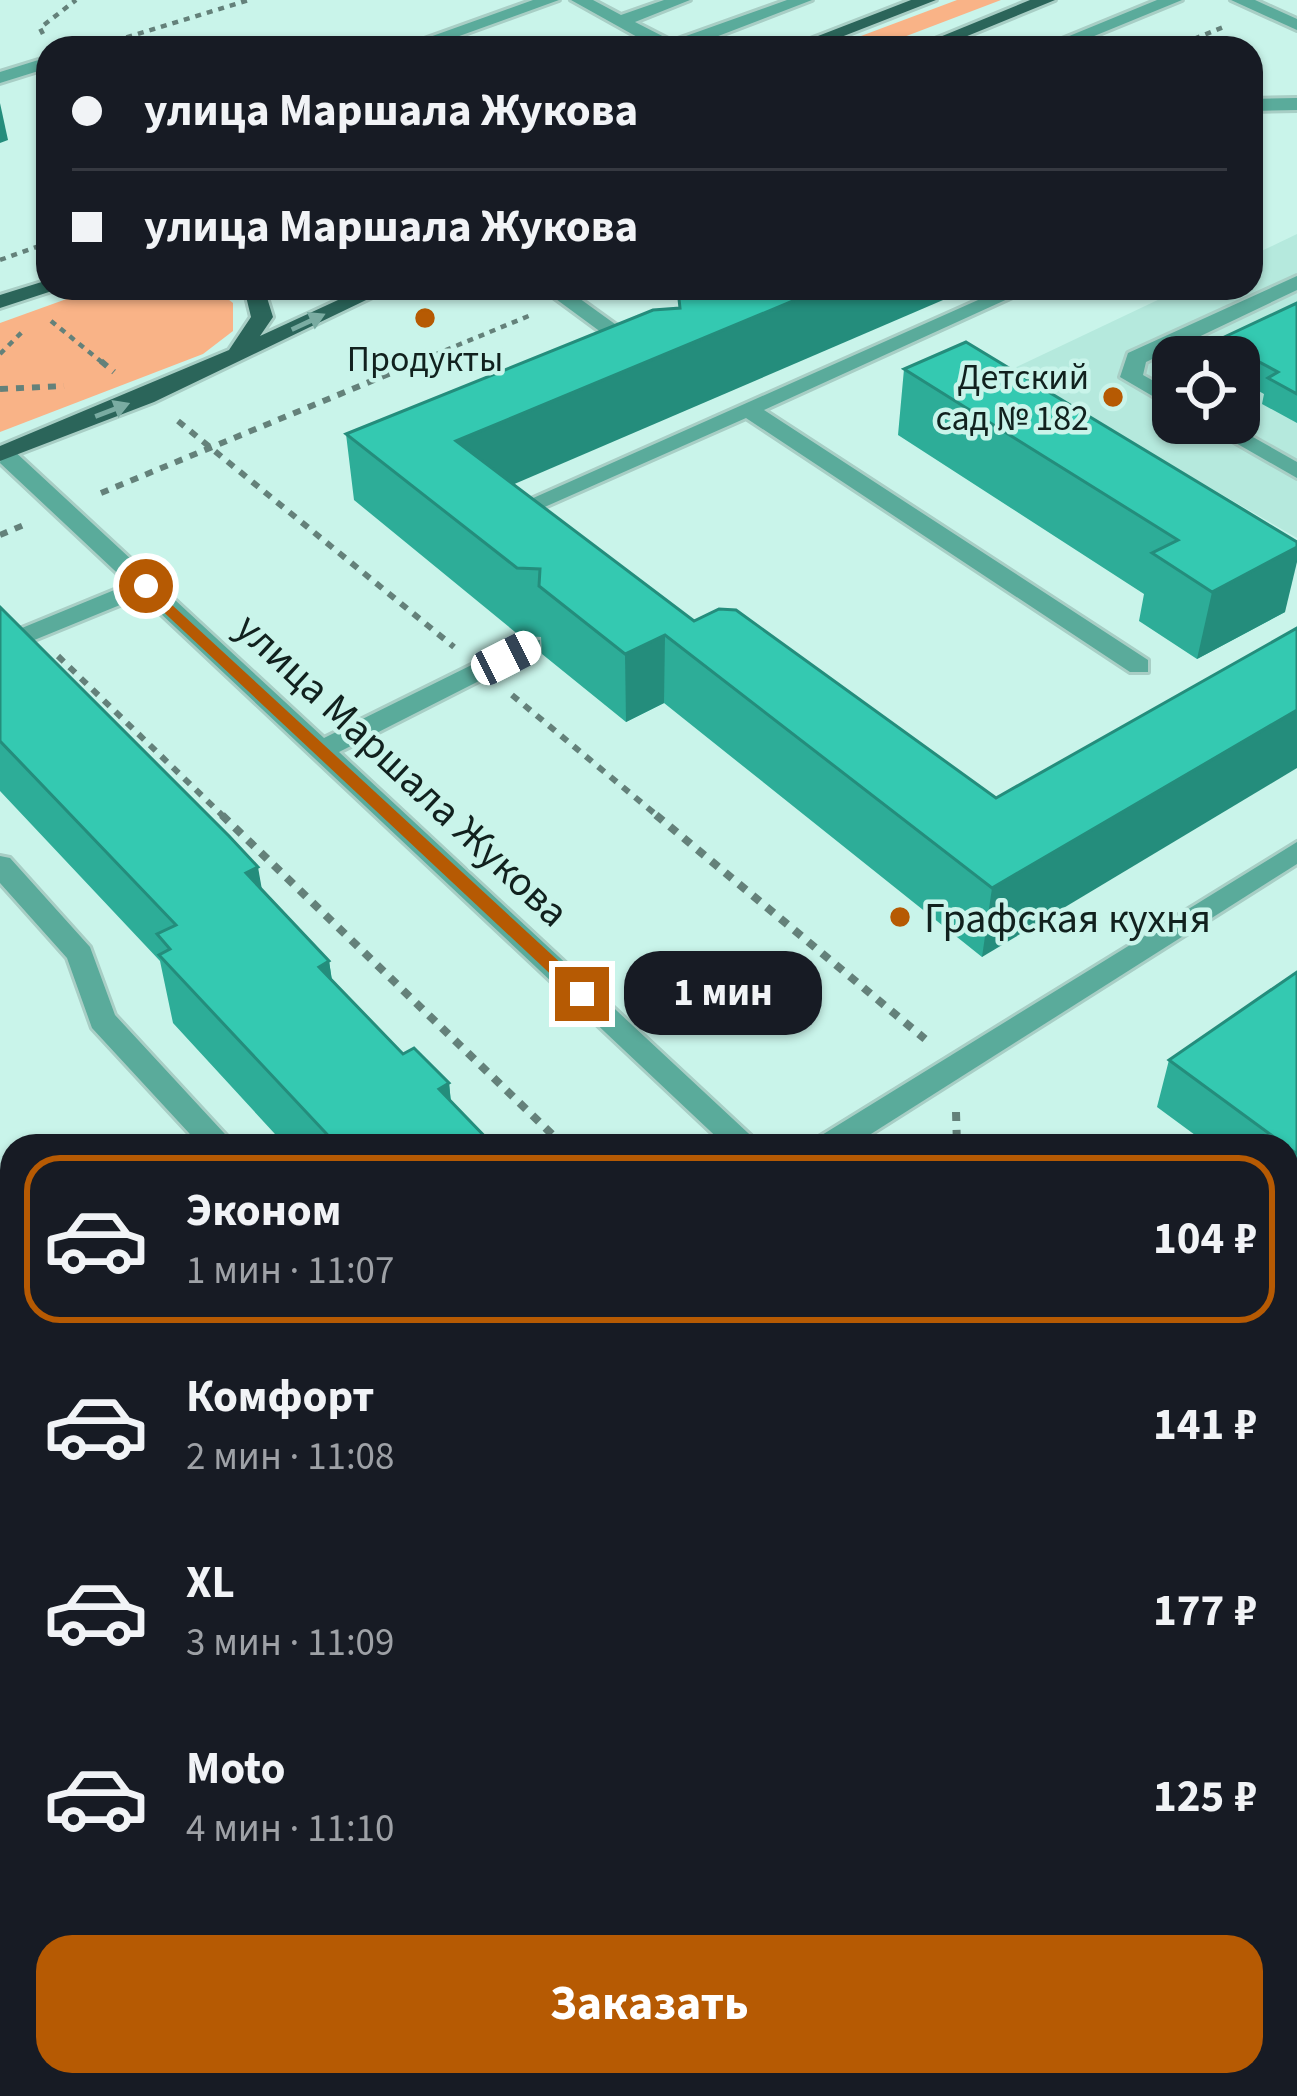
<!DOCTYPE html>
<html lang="ru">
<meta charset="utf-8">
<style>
body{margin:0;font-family:"Source Sans 3",sans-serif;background:#20242c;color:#f1f3f6;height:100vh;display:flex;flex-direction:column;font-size:45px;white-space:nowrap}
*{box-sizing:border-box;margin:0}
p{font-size:39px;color:#9ea1a6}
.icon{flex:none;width:66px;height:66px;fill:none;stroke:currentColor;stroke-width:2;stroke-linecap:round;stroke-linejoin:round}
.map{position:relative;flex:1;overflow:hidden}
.side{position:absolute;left:0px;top:1134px;width:1299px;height:963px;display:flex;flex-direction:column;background:#171b24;border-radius:36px 36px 0 0;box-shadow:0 3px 9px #0004}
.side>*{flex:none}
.banner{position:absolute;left:36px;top:36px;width:1227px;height:264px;border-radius:36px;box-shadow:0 3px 9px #0004;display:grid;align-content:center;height:264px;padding:0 36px;background:#171b24}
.fabs{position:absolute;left:1152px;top:336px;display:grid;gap:24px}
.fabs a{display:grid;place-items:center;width:108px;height:108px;border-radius:24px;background:#171b24;box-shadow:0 3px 9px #0004;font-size:60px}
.end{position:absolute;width:54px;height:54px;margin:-27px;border:15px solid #b65a03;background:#fff;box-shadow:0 0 0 6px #fff}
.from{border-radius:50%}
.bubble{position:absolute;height:84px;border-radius:36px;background:#171b24;box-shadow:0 3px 9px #0004;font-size:39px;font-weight:700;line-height:84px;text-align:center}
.car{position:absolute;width:36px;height:72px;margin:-36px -18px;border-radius:15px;box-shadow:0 0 9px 3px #0007;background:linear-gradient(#fff 24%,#345 0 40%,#fff 0 76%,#345 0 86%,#fff 0)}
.banner b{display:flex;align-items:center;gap:42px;height:114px;font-size:45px}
.banner b+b{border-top:3px solid #363941}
.banner i{width:30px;height:30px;background:#f1f3f6}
ul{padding:21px 0 0;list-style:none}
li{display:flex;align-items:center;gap:36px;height:168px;margin:0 24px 18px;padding:0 12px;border:6px solid transparent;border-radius:36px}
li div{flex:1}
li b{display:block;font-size:45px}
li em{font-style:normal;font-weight:700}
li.on{border-color:#b65a03}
li>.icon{width:108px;height:108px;stroke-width:1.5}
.cta{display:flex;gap:24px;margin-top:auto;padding:24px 36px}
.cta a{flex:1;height:138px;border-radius:36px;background:#b65a03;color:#fff;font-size:48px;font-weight:700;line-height:138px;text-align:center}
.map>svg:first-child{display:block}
.built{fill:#b5e9dd;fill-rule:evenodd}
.green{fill:#f9b387}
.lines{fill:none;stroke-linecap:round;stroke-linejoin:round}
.minor-casing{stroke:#a8cec5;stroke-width:6}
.major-casing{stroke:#a8cec5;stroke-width:6}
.path-far3{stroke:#64817a;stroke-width:4.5;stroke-dasharray:6 6;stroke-linecap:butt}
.path-far2{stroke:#64817a;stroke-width:6;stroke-dasharray:8 8;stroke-linecap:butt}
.path-far1{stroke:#64817a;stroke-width:8;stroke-dasharray:9 9;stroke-linecap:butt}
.path{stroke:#64817a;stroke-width:9;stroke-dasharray:12 12;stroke-linecap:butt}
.minor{fill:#5aab9b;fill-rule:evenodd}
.major{fill:#2b655a;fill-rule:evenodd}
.wall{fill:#2dad98}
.shaded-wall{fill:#248d7c}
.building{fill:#34c9b1;stroke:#248d7c;stroke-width:3}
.oneway{fill:#7aaca2}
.route{fill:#b65a03}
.poi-dot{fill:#b65a03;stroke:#c9f4ea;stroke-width:4.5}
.labels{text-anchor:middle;stroke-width:9;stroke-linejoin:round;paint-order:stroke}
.far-poi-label{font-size:36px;fill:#11211e;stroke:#c9f4ea}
.street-label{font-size:42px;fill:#11211e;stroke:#c9f4ea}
.poi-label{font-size:42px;fill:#11211e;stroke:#c9f4ea;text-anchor:start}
</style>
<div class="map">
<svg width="1297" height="2096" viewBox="0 0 1297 2096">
<rect width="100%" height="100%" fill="#c9f4ea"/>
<path class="built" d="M 1297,234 L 1297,538 L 1008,371 L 1183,288 L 1251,288 L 1251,256 ZM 1173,357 L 1239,357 L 1239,423 L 1173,423 Z"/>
<g class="green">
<polygon points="957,0 1001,0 875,48 829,48"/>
<polygon points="97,288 214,288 233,303 233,331 203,354 0,432 0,323"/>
</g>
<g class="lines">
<g class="minor-casing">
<g id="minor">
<polygon points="533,0 559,0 426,48 399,48"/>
<polygon points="571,0 593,0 621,15 664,0 690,0 635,22 672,41 787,0 812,0 687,48 657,48"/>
<polygon points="1157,0 1182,0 1065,48 1040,48"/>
<polygon points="1231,0 1255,0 1297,19 1297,30"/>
<polygon points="48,57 48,68 0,83 0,72"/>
<polygon points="1297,98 1297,110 1251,111 1251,99"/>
<polygon points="1297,276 1297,290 1146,362 1143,375 1173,392 1173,408 1120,377 1128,353"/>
<polygon points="541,288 565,288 651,350 632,355"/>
<polygon points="1005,288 1032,288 764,410 1148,660 1148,672 1130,672 746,418 522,517 520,524 504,524 495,515"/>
<polygon points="1201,423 1228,423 1297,462 1297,478"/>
<polygon points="3,446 11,448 324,738 522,640 540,640 540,650 339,752 762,1146 726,1146 142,596 0,654 0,637 129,584 0,463"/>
<polygon points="1297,842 1297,864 852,1146 812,1146 817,1138"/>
<polygon points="0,856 10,858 90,947 115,1015 236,1146 201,1146 92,1028 67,958 0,883"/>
<polygon points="1287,1601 1297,1604 1297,1638 1287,1635"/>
<polygon points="1297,1812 1297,1857 1287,1861 1287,1816"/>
<polygon points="12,1848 12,1886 0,1888 0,1850"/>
<polygon points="194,2085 247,2085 243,2096 190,2096"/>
<polygon points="578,2085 624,2085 628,2096 582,2096"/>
<polygon points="1092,2085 1137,2085 1133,2096 1088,2096"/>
</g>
</g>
<g class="major-casing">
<g id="major">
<polygon points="911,0 936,0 813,48 787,48"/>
<polygon points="1030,0 1055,0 938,48 913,48"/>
<polygon points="48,280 48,288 55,290 0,308 0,295"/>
<polygon points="244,288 264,288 273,317 260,336 364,288 391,288 154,402 0,461 0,446 229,350 251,317"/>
</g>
</g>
<g class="path-far3">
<polyline points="43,34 40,28 76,0"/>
<polyline points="92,48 249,0"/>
<polyline points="1172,48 1226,26"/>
<polyline points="0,260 48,243"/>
<polyline points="51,321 104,364"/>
<polyline points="0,354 23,331"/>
<polyline points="412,364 531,315"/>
</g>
<g class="path-far2">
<polyline points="101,361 114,372"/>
<polyline points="0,389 64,386"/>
<polyline points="178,421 454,647"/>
<polyline points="101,493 420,361"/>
<polyline points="0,535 26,524"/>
<polyline points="58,656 225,818"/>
<polyline points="512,695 660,818"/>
</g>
<g class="path-far1">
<polyline points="222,815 564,1146"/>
<polyline points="656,815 925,1039"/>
<polyline points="956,1112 957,1146"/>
</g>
<g class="path">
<polyline points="1287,1514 1297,1522"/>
<polyline points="1020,2096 1025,2085"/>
<polyline points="1293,2096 1297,2092"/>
</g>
<use href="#minor" class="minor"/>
<use href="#major" class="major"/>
</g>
<g class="wall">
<polygon points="707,288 514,484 694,621 996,798 1297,628 982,957 664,703 626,722 542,654 541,637 520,636 354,500 346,434 679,308"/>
<polygon points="1297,303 1297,423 1262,404 1264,394 1239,380 1239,357 1215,357 1218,340"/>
<polygon points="966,342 1285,612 1197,659 1139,621 1144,594 898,435 904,369"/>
<polygon points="0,607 329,961 332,980 403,1054 449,1083 451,1102 494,1146 286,1146 173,1023 160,961 0,791"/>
<polygon points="1297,972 1297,1293 1287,1285 1287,1211 1292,1208 1287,1204 1287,1146 1210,1146 1157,1107 1169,1060"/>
</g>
<g class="shaded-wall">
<polygon points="0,103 8,140 0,143"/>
<polygon points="824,288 971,288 461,507 456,441"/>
<polygon points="1297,547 1297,562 1285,612 1197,659 1212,592"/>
<polygon points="665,635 664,703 626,722 625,654"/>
<polygon points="1297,710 1297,768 982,957 992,888"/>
<polygon points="258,867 270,936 246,873"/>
<polygon points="329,961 339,1030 319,967"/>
<polygon points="449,1083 455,1146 439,1089"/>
</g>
<g class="building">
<polygon points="707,288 824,288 456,441 694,621 719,609 736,610 996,798 1297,628 1297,710 992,888 665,635 625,654 539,586 540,569 517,568 346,434 653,310 680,308 679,299"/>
<polygon points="1297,303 1297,394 1268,378 1278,372 1218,340"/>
<polygon points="966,342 1297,542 1297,547 1212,592 1152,553 1178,540 904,369"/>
<polygon points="0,607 229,836 258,867 246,873 329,961 319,967 403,1054 414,1048 449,1083 439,1089 494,1146 338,1146 159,955 170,949 157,934 176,925 0,741"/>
<polygon points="1297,972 1297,1154 1169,1060"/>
<polygon points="1297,1204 1297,1235 1287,1227 1287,1211"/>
<polygon points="12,1595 12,1614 3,1601"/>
<polygon points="783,2085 858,2085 867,2096 770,2096"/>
</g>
<defs><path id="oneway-solid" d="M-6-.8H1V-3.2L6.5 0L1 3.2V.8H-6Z" transform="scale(3)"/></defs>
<g class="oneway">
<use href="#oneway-solid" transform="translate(308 322) rotate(-25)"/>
<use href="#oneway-solid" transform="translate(112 410) rotate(-21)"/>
</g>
<polygon class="route" points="146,581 589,989 589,998 576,998 140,590"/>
<g class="poi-dot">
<circle cx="425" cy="318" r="12"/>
<circle cx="1113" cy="397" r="12"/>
<circle cx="900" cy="917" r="12"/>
</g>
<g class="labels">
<g class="far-poi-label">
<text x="425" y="371">Продукты</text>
<text x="1089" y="389" text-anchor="end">Детский<tspan x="1089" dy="41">сад № 182</tspan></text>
</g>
<g class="street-label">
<text transform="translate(403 769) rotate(43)" y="15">улица Маршала Жукова</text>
</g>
<g class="poi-label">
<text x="924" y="932">Графская кухня</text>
</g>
</g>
</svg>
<div class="fabs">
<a><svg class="icon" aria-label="locate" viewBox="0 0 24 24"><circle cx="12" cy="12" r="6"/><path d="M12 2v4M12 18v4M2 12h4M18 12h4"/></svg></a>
</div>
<i class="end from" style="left:146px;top:586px"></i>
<i class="end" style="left:582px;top:994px"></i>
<div class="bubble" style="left:624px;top:951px;width:198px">1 мин</div>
<i class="car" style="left:506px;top:658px;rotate:63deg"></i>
<div class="banner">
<b><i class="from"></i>улица Маршала Жукова</b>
<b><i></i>улица Маршала Жукова</b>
</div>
<section class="side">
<ul>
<li class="on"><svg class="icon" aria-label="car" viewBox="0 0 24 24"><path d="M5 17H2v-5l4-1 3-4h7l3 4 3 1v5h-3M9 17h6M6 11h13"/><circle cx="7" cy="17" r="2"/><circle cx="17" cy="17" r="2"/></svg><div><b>Эконом</b><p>1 мин · 11:07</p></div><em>104 ₽</em></li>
<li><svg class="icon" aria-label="car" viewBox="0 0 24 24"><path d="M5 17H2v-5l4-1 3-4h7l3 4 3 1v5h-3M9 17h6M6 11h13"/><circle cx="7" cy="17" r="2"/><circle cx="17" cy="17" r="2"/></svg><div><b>Комфорт</b><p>2 мин · 11:08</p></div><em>141 ₽</em></li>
<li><svg class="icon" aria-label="car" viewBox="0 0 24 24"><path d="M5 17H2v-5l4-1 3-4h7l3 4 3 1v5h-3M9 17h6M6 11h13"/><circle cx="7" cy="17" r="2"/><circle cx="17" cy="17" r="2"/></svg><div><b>XL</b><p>3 мин · 11:09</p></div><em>177 ₽</em></li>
<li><svg class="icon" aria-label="car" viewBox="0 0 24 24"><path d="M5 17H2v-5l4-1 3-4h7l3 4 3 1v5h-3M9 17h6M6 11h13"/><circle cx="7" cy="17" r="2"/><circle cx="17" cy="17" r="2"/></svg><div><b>Moto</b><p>4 мин · 11:10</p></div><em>125 ₽</em></li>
</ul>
<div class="cta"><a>Заказать</a></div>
</section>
</div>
